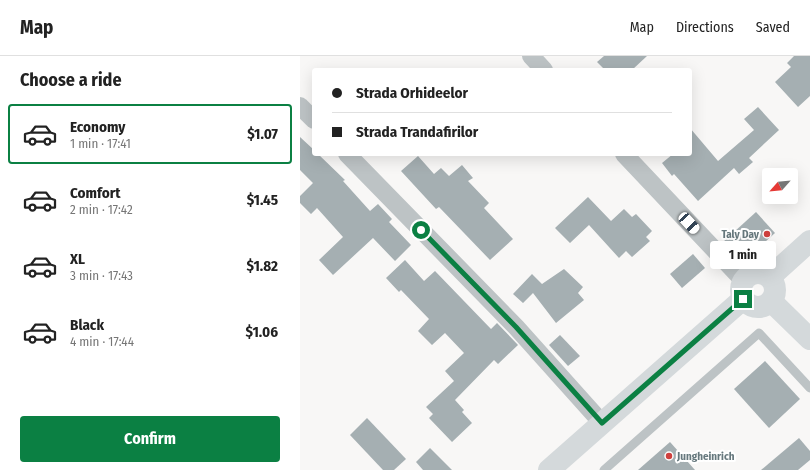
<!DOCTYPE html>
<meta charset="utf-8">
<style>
body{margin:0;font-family:"Fira Sans Condensed",sans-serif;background:#f2f2f2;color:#222;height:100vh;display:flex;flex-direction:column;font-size:15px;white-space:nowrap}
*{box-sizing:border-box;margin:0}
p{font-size:13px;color:#767676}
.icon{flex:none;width:22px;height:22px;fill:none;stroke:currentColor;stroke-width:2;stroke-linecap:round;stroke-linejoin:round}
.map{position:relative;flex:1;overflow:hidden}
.panel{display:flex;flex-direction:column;background:#fff;width:300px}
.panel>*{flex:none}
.hud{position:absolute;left:12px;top:12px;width:380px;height:88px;border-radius:4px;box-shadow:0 4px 16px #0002;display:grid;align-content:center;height:88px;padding:0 20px;background:#fff}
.needle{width:26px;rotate:243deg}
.buttons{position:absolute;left:462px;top:112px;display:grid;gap:8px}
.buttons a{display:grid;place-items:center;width:36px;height:36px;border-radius:4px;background:#fff;box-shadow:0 4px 16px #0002;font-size:20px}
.end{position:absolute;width:18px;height:18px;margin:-9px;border:5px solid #0b8043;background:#fff;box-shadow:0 0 0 2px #fff}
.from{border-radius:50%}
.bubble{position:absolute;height:28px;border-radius:4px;background:#fff;box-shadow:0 4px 16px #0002;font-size:13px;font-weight:700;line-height:28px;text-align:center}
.car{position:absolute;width:12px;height:24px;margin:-12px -6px;border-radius:5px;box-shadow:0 0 3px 1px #0007;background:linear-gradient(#fff 24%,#345 0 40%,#fff 0 76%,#345 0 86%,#fff 0)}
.hud b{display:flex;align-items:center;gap:14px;height:38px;font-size:15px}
.hud b+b{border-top:1px solid #e0e0e0}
.hud i{width:10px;height:10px;background:#222}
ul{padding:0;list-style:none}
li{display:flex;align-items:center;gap:12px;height:60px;margin:0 8px 6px;padding:0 12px;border:2px solid transparent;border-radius:4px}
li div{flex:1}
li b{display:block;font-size:15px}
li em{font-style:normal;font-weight:700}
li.on{border-color:#0b8043}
li>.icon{width:36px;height:36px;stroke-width:1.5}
h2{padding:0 20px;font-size:18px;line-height:48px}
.action{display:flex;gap:8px;margin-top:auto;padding:8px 20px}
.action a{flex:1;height:46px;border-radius:4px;background:#0b8043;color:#fff;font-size:16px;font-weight:700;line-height:46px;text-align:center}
header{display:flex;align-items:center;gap:24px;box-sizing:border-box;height:56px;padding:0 20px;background:#fff;border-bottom:1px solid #e0e0e0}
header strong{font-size:19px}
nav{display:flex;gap:22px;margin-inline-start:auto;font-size:14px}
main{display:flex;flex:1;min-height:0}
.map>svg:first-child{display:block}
.building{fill:#a5afb2}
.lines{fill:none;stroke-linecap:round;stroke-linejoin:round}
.service{stroke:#bdc3c5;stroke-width:9}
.minor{stroke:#bdc3c5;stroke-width:18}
.secondary{stroke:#d4d9db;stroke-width:22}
.primary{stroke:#d4d9db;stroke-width:22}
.route{stroke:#0b8043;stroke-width:5}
.poi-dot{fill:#cf403e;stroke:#fff;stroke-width:1.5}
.labels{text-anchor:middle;stroke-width:4;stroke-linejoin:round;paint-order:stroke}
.poi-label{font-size:11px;font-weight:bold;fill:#66787d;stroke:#fff;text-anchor:end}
</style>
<header>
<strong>Map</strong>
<nav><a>Map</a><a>Directions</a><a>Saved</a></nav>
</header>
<main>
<section class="panel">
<h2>Choose a ride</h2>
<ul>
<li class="on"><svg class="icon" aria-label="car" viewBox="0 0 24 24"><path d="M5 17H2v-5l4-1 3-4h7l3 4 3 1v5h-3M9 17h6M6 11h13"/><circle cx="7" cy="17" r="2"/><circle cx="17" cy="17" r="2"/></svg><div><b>Economy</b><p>1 min · 17:41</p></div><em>$1.07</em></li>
<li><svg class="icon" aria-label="car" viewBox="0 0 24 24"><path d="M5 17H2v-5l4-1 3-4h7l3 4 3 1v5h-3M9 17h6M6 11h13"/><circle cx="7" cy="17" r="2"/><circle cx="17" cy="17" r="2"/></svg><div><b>Comfort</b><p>2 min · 17:42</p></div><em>$1.45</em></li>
<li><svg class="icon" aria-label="car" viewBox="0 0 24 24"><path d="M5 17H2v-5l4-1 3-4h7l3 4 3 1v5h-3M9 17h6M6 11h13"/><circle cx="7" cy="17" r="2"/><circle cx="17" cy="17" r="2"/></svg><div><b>XL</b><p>3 min · 17:43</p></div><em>$1.82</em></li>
<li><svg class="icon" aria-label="car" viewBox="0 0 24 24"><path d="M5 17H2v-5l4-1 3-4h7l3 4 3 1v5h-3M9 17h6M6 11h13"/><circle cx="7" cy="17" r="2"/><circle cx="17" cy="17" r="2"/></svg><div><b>Black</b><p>4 min · 17:44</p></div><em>$1.06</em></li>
</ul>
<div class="action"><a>Confirm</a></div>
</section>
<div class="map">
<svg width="510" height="414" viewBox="0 0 510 414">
<rect width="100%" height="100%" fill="#f8f7f6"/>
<g class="building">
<polygon points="304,0 347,0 332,14 305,14 297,6"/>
<polygon points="494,0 510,0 510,40 498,51 475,26 491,11 487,7"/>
<polygon points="458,51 479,74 449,102 453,106 439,118 434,112 398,145 374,118 372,120 362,107 373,98 390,98 390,72 418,105 454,74 444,63"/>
<polygon points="0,81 14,94 14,98 18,98 45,124 43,125 70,155 78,148 92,163 89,166 111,189 95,205 73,182 33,219 19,204 43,181 17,152 11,158 0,147 0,140 13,127 0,114"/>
<polygon points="118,100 134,118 141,112 149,120 162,109 173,122 168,125 189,147 184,152 213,183 190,204 139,151 136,153 101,115"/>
<polygon points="288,141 311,165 324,153 332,161 336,158 352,175 346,181 350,185 332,201 326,195 319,202 289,169 270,187 255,172"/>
<polygon points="456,156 475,177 442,207 423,186"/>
<polygon points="393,198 405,212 382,232 370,218"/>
<polygon points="105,204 124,225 135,215 191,273 197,267 218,289 198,308 194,304 155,344 164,354 162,356 172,367 152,386 129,362 133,358 126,351 154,325 145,315 164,297 145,277 132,289 118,275 129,263 101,234 99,236 86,222"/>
<polygon points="264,213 283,231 278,237 284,244 256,267 233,237 223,247 213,238 232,218 242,228"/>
<polygon points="260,279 280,300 268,310 249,289"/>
<polygon points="465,305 500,343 469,372 434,333"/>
<polygon points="67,362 106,403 94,414 83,414 50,379"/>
<polygon points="499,382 510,395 510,404 498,414 461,414"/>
<polygon points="370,386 395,414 338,414"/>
<polygon points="130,392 152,414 123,414 116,406"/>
</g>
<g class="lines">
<polyline class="service" points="304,414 459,277 510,332"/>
<g class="minor">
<polyline points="231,0 244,14"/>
<polyline points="0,50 14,64"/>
<polyline points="47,98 216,271 302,367"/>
<polyline points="324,98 443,224"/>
</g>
<polyline class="secondary" points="471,245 510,283"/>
<g class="primary">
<circle cx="458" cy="234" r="17"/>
<polyline points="470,221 510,185"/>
<polyline points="249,414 443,243"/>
</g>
</g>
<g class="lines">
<polyline class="route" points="121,174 216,271 302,367 443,243"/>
</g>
<g class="poi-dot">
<circle cx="467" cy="178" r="4"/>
<circle cx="369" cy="400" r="4"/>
</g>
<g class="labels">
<g class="poi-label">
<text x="459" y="182">Taly Day</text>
<text x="377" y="404" text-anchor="start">Jungheinrich</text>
</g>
</g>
</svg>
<div class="buttons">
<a><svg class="needle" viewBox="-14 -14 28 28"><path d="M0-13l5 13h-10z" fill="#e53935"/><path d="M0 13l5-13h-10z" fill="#767676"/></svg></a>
</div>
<i class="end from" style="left:121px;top:174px"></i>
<i class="end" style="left:443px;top:243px"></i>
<div class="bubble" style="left:410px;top:185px;width:66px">1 min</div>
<i class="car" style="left:389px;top:167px;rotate:137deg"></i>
<div class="hud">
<b><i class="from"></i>Strada Orhideelor</b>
<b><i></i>Strada Trandafirilor</b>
</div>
</div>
</main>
